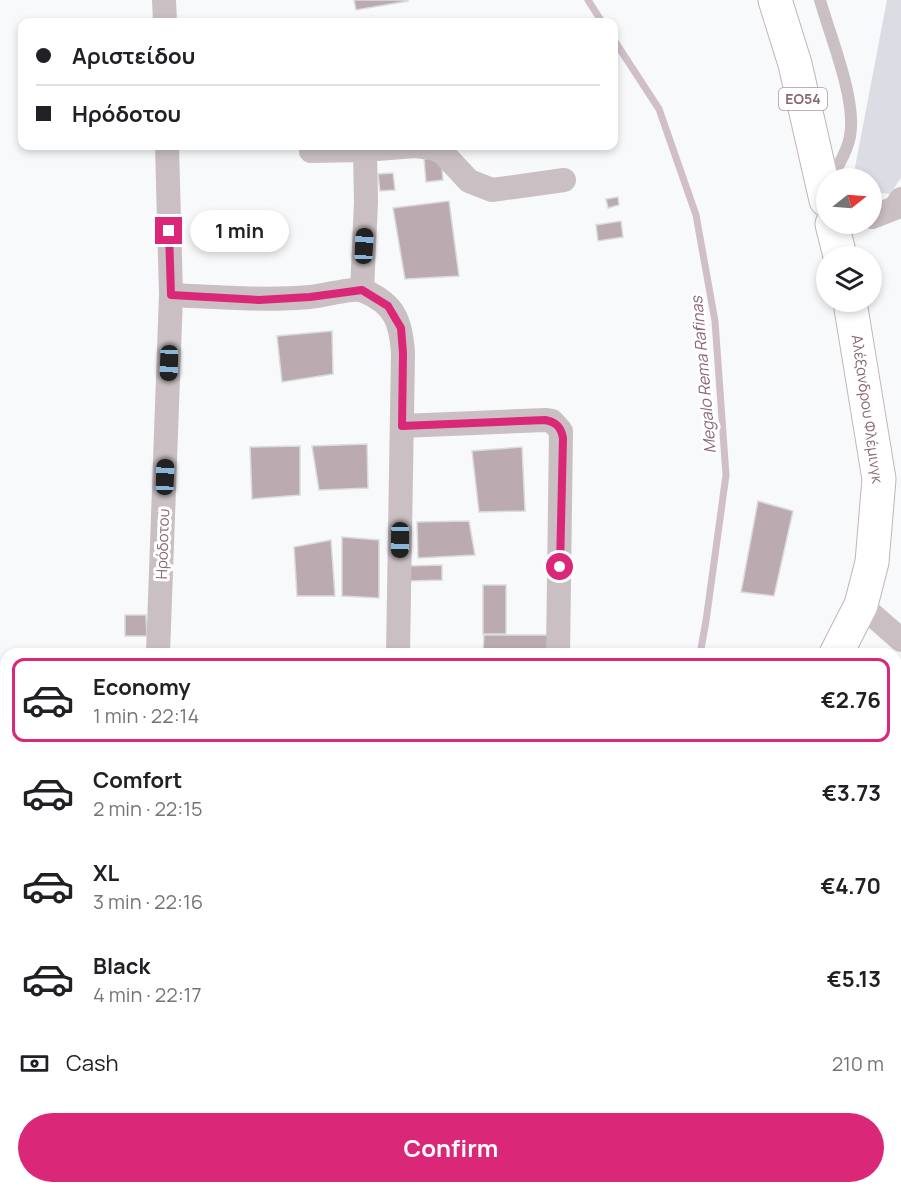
<!DOCTYPE html>
<meta charset="utf-8">
<style>
body{margin:0;font-family:Manrope,sans-serif;background:#f6f6f6;color:#202124;height:100vh;display:flex;flex-direction:column;font-size:22px;white-space:nowrap}
*{box-sizing:border-box;margin:0}
p{font-size:20px;color:#757577}
.icon{flex:none;width:33px;height:33px;fill:none;stroke:currentColor;stroke-width:2;stroke-linecap:round;stroke-linejoin:round}
.map{position:relative;flex:1;overflow:hidden}
.panel{position:absolute;left:0px;top:648px;width:902px;height:546px;display:flex;flex-direction:column;background:#fff;border-radius:18px 18px 0 0;box-shadow:0 3px 9px #0003}
.panel>*{flex:none}
.hud{position:absolute;left:18px;top:18px;width:600px;height:132px;border-radius:12px;box-shadow:0 3px 9px #0003;display:grid;align-content:center;height:132px;padding:0 18px;background:#fff}
.needle{width:39px;rotate:73deg}
.buttons{position:absolute;left:816px;top:168px;display:grid;gap:12px}
.buttons a{display:grid;place-items:center;width:66px;height:66px;border-radius:50%;background:#fff;box-shadow:0 3px 9px #0003;font-size:30px}
.end{position:absolute;width:27px;height:27px;margin:-14px;border:8px solid #db2777;background:#fff;box-shadow:0 0 0 3px #fff}
.from{border-radius:50%}
.bubble{position:absolute;height:42px;border-radius:21px;background:#fff;box-shadow:0 3px 9px #0003;font-size:20px;font-weight:700;line-height:42px;text-align:center}
.car{position:absolute;width:18px;height:36px;margin:-18px -9px;border-radius:8px;box-shadow:0 0 4px 2px #0007;background:linear-gradient(#222 24%,#8ab4d8 0 40%,#222 0 76%,#8ab4d8 0 86%,#222 0)}
.hud b{display:flex;align-items:center;gap:21px;height:57px;font-size:22px}
.hud b+b{border-top:2px solid #e0e0e0}
.hud i{width:15px;height:15px;background:#202124}
ul{padding:10px 0 0;list-style:none}
li{display:flex;align-items:center;gap:18px;height:84px;margin:0 12px 9px;padding:0 6px;border:3px solid transparent;border-radius:12px}
li div{flex:1}
li b{display:block;font-size:22px}
li em{font-style:normal;font-weight:700}
li.on{border-color:#db2777}
li>.icon{width:54px;height:54px;stroke-width:1.5}
.pay{display:flex;align-items:center;gap:15px;height:66px;padding:0 18px;font-size:22px}
.pay p{margin-inline-start:auto}
.primary-button{display:flex;gap:12px;margin-top:auto;padding:12px 18px}
.primary-button a{flex:1;height:69px;border-radius:36px;background:#db2777;color:#fff;font-size:24px;font-weight:700;line-height:69px;text-align:center}
.map>svg:first-child{display:block}
.green{fill:#dbdce4}
.lines{fill:none;stroke-linecap:round;stroke-linejoin:round}
.stream{stroke:#d0bfc8;stroke-width:7}
.building{fill:#bcaab1;stroke:#d9dbdc;stroke-width:1.5}
.primary-casing{stroke:#c0b5b9;stroke-width:35}
.service{stroke:#cabfc3;stroke-width:12}
.minor{stroke:#cabfc3;stroke-width:24}
.primary{stroke:#fff;stroke-width:33}
.route{stroke:#db2777;stroke-width:8}
.labels{text-anchor:middle;stroke-width:6;stroke-linejoin:round;paint-order:stroke}
.shield{fill:#fff;stroke:#ae949e;stroke-width:1.5}
.shield-label{font-size:14px;font-weight:bold;fill:#8b6674}
.street-label{font-size:15px;fill:#8b6674;stroke:#fff}
.water-label{font-size:16px;font-style:italic;fill:#8c677c;stroke:#fff}
</style>
<div class="map">
<svg width="901" height="1194" viewBox="0 0 901 1194">
<rect width="100%" height="100%" fill="#f7f9fa"/>
<polygon class="green" points="887,0 901,0 901,178 890,194 872,192 872,178 853,178"/>
<g class="lines">
<g class="stream">
<polyline points="588,0 602,22"/>
<polyline points="614,40 659,109 696,215 715,321 726,475 706,621 700,654"/>
<polyline points="467,1188 467,1194"/>
</g>
</g>
<g class="building">
<polygon points="354,0 408,0 408,1 356,10"/>
<polygon points="441,157 443,180 426,182 424,159"/>
<polygon points="393,173 395,190 380,191 378,174"/>
<polygon points="618,197 619,205 608,208 606,199"/>
<polygon points="449,201 459,276 405,279 393,208"/>
<polygon points="621,221 623,237 598,241 596,225"/>
<polygon points="332,331 333,374 282,382 277,336"/>
<polygon points="367,444 368,488 319,490 312,446"/>
<polygon points="300,446 300,495 252,499 250,447"/>
<polygon points="522,447 525,511 479,512 472,451"/>
<polygon points="758,501 793,511 774,596 741,592"/>
<polygon points="469,521 475,555 418,558 417,522"/>
<polygon points="342,537 379,540 379,598 342,596"/>
<polygon points="331,540 335,596 297,596 294,547"/>
<polygon points="442,565 442,580 409,581 408,566"/>
<rect x="483" y="585" width="23" height="49"/>
<polygon points="125,615 146,615 147,636 125,636"/>
<polygon points="484,635 550,635 550,653 483,654"/>
<polygon points="896,916 901,928 901,941 896,943"/>
<polygon points="901,977 901,999 898,1000 896,993 896,979"/>
<polygon points="626,1188 686,1188 685,1194 624,1194"/>
<polygon points="729,1188 828,1188 807,1194 731,1194"/>
<polygon points="831,1188 882,1188 864,1194 833,1194"/>
</g>
<g class="lines">
<g class="primary-casing">
<g id="primary">
<polyline points="775,0 795,64 826,200"/>
<polyline points="832,224 840,256"/>
<polyline points="836,654 861,605 872,562 879,479 850,302"/>
<polyline points="564,1194 565,1188"/>
</g>
</g>
<path class="service" d="M 820,0 C 830,36 857,100 850,136 C 848,151 838,165 832,178"/>
<g class="minor">
<polyline points="164,0 165,22"/>
<polyline points="311,151 365,150"/>
<polyline points="872,217 895,208 901,199"/>
<polyline points="362,290 366,202 365,150 415,146 432,148 442,152 469,181 492,190 564,180"/>
<path d="M 171,295 C 217,297 263,301 310,297 C 322,296 354,287 364,291 C 395,304 401,322 403,353 L 398,654"/>
<polyline points="402,426 545,420 552,421 561,431 558,654"/>
<polyline points="861,605 901,640"/>
<polyline points="158,654 171,295 167,146"/>
<polyline points="896,1173 901,1192"/>
<polyline points="152,1194 152,1188"/>
</g>
<use href="#primary" class="primary"/>
</g>
<g class="lines">
<path class="route" d="M 169,231 L 171,295 L 259,300 L 310,297 L 362,290 L 388,306 L 401,328 L 403,353 L 402,426 L 545,420 C 556,422 561,427 563,438 L 560,567"/>
</g>
<g class="labels">
<rect class="shield" x="779" y="88" width="48" height="22" rx="4.5"/>
<g class="shield-label">
<text x="803" y="104">ΕΟ54</text>
</g>
<g class="street-label">
<text transform="translate(867 409) rotate(82)" y="5">Αλέξανδρου Φλέμινγκ</text>
<text transform="translate(163 544) rotate(-88)" y="5">Ηρόδοτου</text>
</g>
<g class="water-label">
<text transform="translate(703 375) rotate(-95)" y="6">Megalo Rema Rafinas</text>
</g>
</g>
</svg>
<div class="buttons">
<a><svg class="needle" viewBox="-14 -14 28 28"><path d="M0-13l5 13h-10z" fill="#e53935"/><path d="M0 13l5-13h-10z" fill="#757577"/></svg></a>
<a><svg class="icon" aria-label="layers" viewBox="0 0 24 24"><path d="M12 4l9 5-9 5-9-5zM3 14l9 5 9-5"/></svg></a>
</div>
<i class="end from" style="left:560px;top:567px"></i>
<i class="end" style="left:169px;top:231px"></i>
<div class="bubble" style="left:190px;top:210px;width:99px">1 min</div>
<i class="car" style="left:364px;top:246px;rotate:3deg"></i>
<i class="car" style="left:169px;top:363px;rotate:182deg"></i>
<i class="car" style="left:165px;top:477px;rotate:2deg"></i>
<i class="car" style="left:400px;top:540px;rotate:181deg"></i>
<div class="hud">
<b><i class="from"></i>Αριστείδου</b>
<b><i></i>Ηρόδοτου</b>
</div>
<section class="panel">
<ul>
<li class="on"><svg class="icon" aria-label="car" viewBox="0 0 24 24"><path d="M5 17H2v-5l4-1 3-4h7l3 4 3 1v5h-3M9 17h6M6 11h13"/><circle cx="7" cy="17" r="2"/><circle cx="17" cy="17" r="2"/></svg><div><b>Economy</b><p>1 min · 22:14</p></div><em>€2.76</em></li>
<li><svg class="icon" aria-label="car" viewBox="0 0 24 24"><path d="M5 17H2v-5l4-1 3-4h7l3 4 3 1v5h-3M9 17h6M6 11h13"/><circle cx="7" cy="17" r="2"/><circle cx="17" cy="17" r="2"/></svg><div><b>Comfort</b><p>2 min · 22:15</p></div><em>€3.73</em></li>
<li><svg class="icon" aria-label="car" viewBox="0 0 24 24"><path d="M5 17H2v-5l4-1 3-4h7l3 4 3 1v5h-3M9 17h6M6 11h13"/><circle cx="7" cy="17" r="2"/><circle cx="17" cy="17" r="2"/></svg><div><b>XL</b><p>3 min · 22:16</p></div><em>€4.70</em></li>
<li><svg class="icon" aria-label="car" viewBox="0 0 24 24"><path d="M5 17H2v-5l4-1 3-4h7l3 4 3 1v5h-3M9 17h6M6 11h13"/><circle cx="7" cy="17" r="2"/><circle cx="17" cy="17" r="2"/></svg><div><b>Black</b><p>4 min · 22:17</p></div><em>€5.13</em></li>
</ul>
<div class="pay"><svg class="icon" aria-label="cash" viewBox="0 0 24 24"><path d="M3 7h18v10H3z"/><circle cx="12" cy="12" r="2"/></svg>Cash<p>210 m</p></div>
<div class="primary-button"><a>Confirm</a></div>
</section>
</div>
